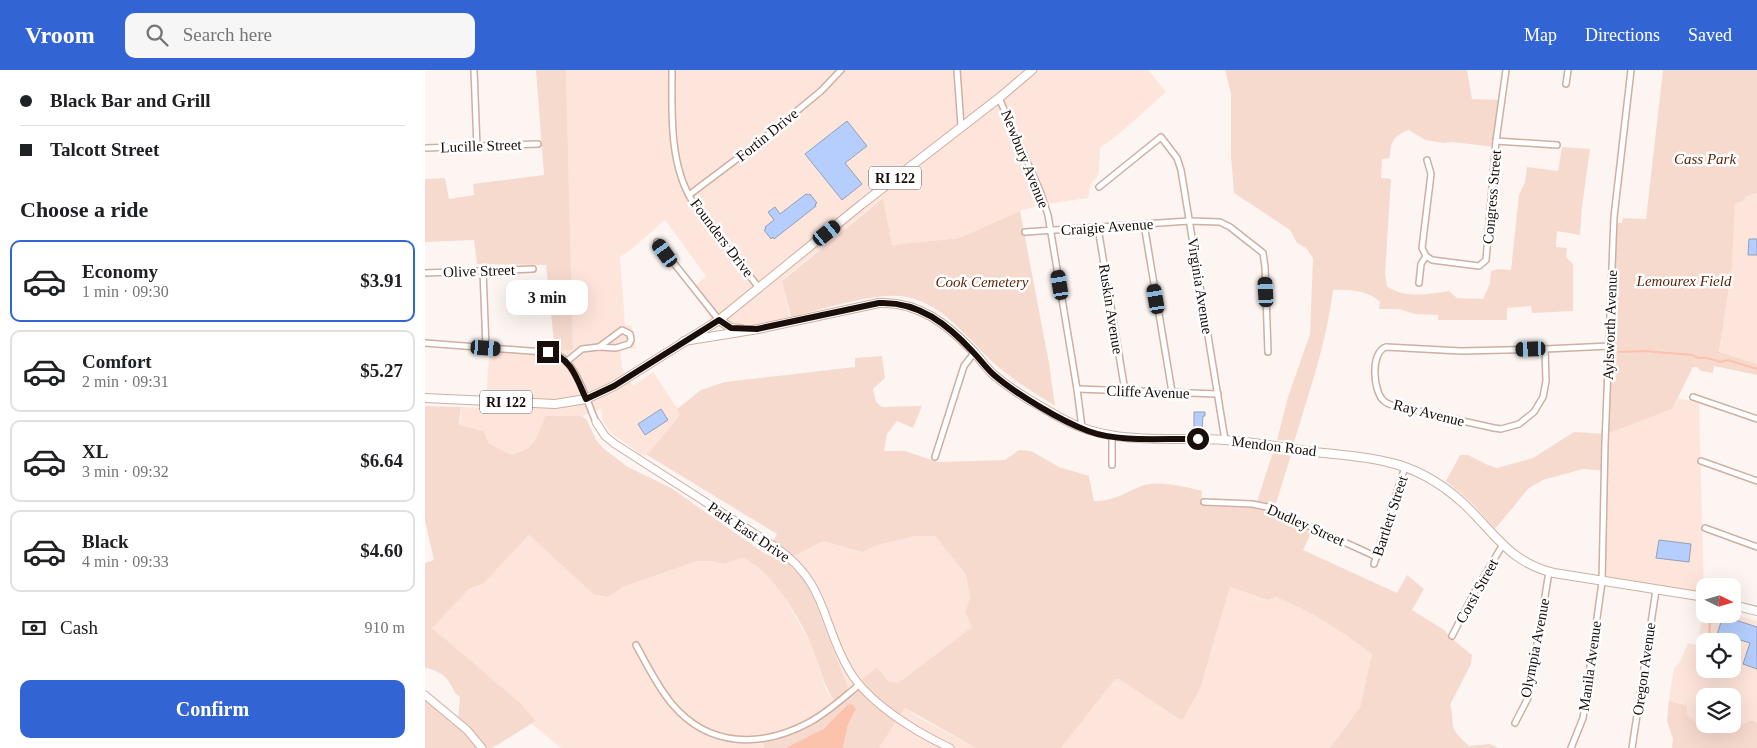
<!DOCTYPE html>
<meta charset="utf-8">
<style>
body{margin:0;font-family:"Times New Roman",serif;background:#f6f6f6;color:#202124;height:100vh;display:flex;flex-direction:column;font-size:19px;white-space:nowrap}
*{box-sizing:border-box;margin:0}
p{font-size:16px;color:#757577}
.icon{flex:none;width:28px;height:28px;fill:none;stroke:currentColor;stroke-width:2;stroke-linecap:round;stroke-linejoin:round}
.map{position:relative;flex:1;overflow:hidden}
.panel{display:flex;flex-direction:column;background:#fff;width:425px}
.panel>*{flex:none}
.top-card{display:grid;align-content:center;height:110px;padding:0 20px;background:#fff}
.needle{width:32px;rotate:95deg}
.fabs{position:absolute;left:1271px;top:508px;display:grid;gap:10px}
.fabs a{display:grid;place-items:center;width:45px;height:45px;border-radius:10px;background:#fff;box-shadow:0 5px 20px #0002;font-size:25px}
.end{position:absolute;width:22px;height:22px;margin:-11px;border:6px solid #190e0a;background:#fff;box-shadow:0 0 0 2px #fff}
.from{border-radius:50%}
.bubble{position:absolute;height:35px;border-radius:10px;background:#fff;box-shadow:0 5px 20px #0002;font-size:16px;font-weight:700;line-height:35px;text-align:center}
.car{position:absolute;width:15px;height:30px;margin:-15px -8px;border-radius:6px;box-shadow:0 0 4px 1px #0007;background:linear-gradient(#222 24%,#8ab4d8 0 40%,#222 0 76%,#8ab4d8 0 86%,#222 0)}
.top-card b{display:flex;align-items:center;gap:18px;height:48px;font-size:19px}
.top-card b+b{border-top:1px solid #e0e0e0}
.top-card i{width:12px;height:12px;background:#202124}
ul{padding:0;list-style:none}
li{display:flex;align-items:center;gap:15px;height:82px;margin:0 10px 8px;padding:0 10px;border:2px solid #e0e0e0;border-radius:10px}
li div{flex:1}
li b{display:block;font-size:19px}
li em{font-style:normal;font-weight:700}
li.current{border-color:#3264d3}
li>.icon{width:45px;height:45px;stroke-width:1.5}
h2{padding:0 20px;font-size:22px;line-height:60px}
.pay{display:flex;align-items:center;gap:12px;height:55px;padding:0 20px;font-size:19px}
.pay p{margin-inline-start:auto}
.primary-button{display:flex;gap:10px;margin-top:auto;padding:10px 20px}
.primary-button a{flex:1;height:58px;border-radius:10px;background:#3264d3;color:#fff;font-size:20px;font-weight:700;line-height:58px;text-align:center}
header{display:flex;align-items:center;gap:30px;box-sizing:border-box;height:70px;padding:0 25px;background:#3264d3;color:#fff}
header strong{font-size:24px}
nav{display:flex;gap:28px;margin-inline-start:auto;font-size:18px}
.search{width:350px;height:45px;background:#f6f6f6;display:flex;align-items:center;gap:12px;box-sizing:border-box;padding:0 18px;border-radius:10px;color:#757577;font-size:19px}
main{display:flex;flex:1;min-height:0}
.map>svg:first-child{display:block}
.built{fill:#fee5db;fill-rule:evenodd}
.green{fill:#f7dace;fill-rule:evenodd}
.water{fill:#fcc3ac}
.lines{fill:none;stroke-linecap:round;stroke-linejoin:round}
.stream{stroke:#fcc3ac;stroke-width:2}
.building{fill:#b5cefd;stroke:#919fb9}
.street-casing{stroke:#ceafa2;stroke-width:8}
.secondary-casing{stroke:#ceafa2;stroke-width:9}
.primary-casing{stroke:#ceafa2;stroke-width:10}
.street{stroke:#fff;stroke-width:5}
.secondary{stroke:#fff;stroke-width:7}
.primary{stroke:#fff;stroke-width:8}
.route{stroke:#190e0a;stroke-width:6}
.labels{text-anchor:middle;stroke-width:5;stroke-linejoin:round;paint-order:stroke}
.shield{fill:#fff;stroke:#5e5654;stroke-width:1}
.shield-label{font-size:14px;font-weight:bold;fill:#190e0a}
.street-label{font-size:15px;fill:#190e0a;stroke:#fff}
.park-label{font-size:15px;font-style:italic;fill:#5d2509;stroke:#fff}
</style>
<header>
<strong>Vroom</strong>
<div class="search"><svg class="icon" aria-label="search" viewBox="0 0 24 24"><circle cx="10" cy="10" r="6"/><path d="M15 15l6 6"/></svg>Search here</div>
<nav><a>Map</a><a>Directions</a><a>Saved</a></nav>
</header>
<main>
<section class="panel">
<div class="top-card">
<b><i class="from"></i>Black Bar and Grill</b>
<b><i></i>Talcott Street</b>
</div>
<h2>Choose a ride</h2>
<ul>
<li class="current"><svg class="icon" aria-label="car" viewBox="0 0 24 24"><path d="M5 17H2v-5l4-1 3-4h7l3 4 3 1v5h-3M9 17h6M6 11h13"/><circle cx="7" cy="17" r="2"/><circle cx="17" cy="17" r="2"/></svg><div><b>Economy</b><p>1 min · 09:30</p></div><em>$3.91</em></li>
<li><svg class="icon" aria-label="car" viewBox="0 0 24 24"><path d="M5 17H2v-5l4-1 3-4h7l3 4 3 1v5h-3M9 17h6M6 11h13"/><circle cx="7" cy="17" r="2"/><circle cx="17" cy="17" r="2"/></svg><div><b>Comfort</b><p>2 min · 09:31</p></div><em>$5.27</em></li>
<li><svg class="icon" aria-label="car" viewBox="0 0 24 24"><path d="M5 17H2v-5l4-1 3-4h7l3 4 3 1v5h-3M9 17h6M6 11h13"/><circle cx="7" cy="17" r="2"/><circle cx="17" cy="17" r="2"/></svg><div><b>XL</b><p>3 min · 09:32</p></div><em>$6.64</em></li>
<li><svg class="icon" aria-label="car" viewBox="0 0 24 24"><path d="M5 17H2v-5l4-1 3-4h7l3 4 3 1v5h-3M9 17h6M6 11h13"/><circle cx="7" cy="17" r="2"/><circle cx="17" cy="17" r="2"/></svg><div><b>Black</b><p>4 min · 09:33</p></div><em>$4.60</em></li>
</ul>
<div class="pay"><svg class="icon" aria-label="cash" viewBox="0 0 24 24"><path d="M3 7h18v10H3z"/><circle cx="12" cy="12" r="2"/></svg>Cash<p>910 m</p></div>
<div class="primary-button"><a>Confirm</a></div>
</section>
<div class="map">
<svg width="1332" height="678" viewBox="0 0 1332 678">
<rect width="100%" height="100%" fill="#fcf5f2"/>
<g class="built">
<polygon points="141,0 723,0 741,22 694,64 675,78 674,104 666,114 663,128 614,135 595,141 534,168 467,175 457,128 357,210 366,251 318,261 290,256 267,219 281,206 240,150 208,178 195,187 200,255 206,256 211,279 195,278 197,298 208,316 228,302 256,344 222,385 218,386 185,362 178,351 176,339 157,346 120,346 115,365 104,378 85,384 65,374 62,367 34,355 36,348 36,337 60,338 65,279 130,281 148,280"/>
<polygon points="1332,123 1332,294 1294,283 1307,198 1310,131"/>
<polygon points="1253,328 1274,333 1279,526 1174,510 1182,364 1247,339"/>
<polygon points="104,465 169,525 176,527 183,527 198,517 272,491 286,491 298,494 318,488 327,493 344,508 360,528 389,580 401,620 410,631 376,653 356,661 337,665 339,678 136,678 107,654 110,651 7,558 44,519 59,513"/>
<polygon points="490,466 510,466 541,505 545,528 540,542 547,557 473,613 463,611 452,597 424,620 387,524 360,491 398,471 437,482 449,476"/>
<polygon points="805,517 843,530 851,527 876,536 916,560 947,584 935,637 905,678 636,678 689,609 694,609 757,651 775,619"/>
<path d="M 1280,536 L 1280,544 L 1308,544 L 1332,551 L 1332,653 L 1328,650 L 1284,664 L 1262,644 L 1256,633 L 1244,630 L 1249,598 L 1255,592 L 1263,573 L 1272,575 ZM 1280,571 L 1308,571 L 1308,599 L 1280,599 ZM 1280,626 L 1308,626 L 1308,654 L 1280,654 Z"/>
<polygon points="480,638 493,647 551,678 454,678"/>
</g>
<g class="green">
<polygon points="111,0 141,0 148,280 130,281 121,195 52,194 49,170 0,172 0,109 20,108 24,129 49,125 48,114 119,105"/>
<path d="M 800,0 L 1042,0 L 1047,29 L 1075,30 L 1070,77 L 1027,72 L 1019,73 L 1000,70 L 984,60 C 969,65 965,73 965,88 L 957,89 L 956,108 L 966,109 L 960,204 L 962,216 C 979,229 1004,224 1024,221 L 1032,228 L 1058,229 L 1065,213 L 1066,201 L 1072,199 L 1086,200 L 1094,125 L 1100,112 L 1102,97 L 1133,101 L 1137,77 L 1165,79 L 1157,136 L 1155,165 L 1132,161 L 1131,177 L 1142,178 L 1141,187 L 1148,194 L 1148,241 L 1107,243 L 1106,236 L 1082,238 L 1082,250 L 1013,250 L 1013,245 L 989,244 L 974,239 L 954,239 L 955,232 C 945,221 922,219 908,220 C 902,271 884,323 869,372 L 852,370 L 863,327 L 885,264 L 888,188 L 881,178 L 872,173 L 865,160 L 809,123 L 806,86 L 806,24 Z"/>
<polygon points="1238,0 1332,0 1332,123 1320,127 1319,130 1310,134 1307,198 1294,282 1332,294 1332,305 1289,296 1288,303 1276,301 1272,297 1268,297 1247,339 1182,364 1180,401 1158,399 1118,410 1104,418 1070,459 1046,432 1021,411 1035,385 1043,385 1063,395 1072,398 1108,388 1149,362 1182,364 1190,153 1197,153 1198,148 1221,149"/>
<path d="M 458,128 L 467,175 L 534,168 L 595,141 L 624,293 L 630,336 C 610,323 589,311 571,295 C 542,269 516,229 474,226 C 445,224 395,240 366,247 L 357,211 Z"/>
<path d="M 457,286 L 460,308 L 448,319 L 451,332 L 457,337 L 497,336 L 488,358 L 472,351 L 462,364 L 459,381 L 480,381 L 513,392 L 580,390 L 594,380 L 606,381 L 634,397 L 664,406 L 669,431 C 686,432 700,423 714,417 C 733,409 758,417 777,421 L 776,436 L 830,438 L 848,382 L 866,385 L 848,443 L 888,459 L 878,480 L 972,523 L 982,505 L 999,519 L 987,540 L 1019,560 L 1026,568 L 1047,585 L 1046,594 L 1025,635 C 1028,643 1027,648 1028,656 C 1030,664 1038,670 1044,676 L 1065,674 L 1073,678 L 905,678 L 935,637 L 947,584 C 917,561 886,541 851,527 L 843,530 L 805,517 L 775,619 L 757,651 L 694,609 L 690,609 L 636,678 L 551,678 L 480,638 L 454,678 L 418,678 L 423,655 L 430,641 L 422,635 C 405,652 385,675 360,678 C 353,678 346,678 339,678 L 337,665 C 365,660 386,647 410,631 C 398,616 396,599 389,582 C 378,552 347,501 318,488 L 298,494 L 286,491 L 272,491 L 198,517 L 183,527 L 169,525 L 104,465 L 59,513 L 44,519 L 7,558 L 95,633 L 111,651 L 67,678 L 0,678 L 0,625 L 33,651 L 35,627 C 29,623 29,621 26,615 C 21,605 10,599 0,598 L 0,493 L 9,490 L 0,451 L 0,336 L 36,337 L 34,355 L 58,361 L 65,374 L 85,384 C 111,380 112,367 120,346 L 157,346 L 162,350 L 171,370 L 179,379 L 203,397 L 246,418 L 342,485 L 352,464 L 222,385 L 255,345 L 252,339 L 276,320 L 300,312 L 430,297 L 430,288 ZM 490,466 L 510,466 L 541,505 L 545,528 L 540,542 L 547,557 L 473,613 L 463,611 L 452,597 L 424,620 L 387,524 L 376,506 L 360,491 L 398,471 L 437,482 L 449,476 Z"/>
<polygon points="1244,630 1262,636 1262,644 1284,664 1328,650 1332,653 1332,678 1247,678 1248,669 1242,651"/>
</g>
<polygon class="water" points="427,634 431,639 423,655 418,678 361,678 398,659 422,635"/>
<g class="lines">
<g class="stream">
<polyline points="1194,282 1218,281 1268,285 1273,288 1282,288 1296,292 1303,290 1332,299"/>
<polyline points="1278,538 1280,541"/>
<polyline points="1282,544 1285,548 1284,571"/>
<polyline points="1278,592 1280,583"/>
</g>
</g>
<g class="building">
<polygon points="422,51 442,76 420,93 437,114 417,130 380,84"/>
<polygon points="381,124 383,125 385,124 392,133 390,134 391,136 349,169 348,167 346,169 339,160 341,159 340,157 349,150 343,142 350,137 355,144"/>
<polygon points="1324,169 1332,169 1332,185 1323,185"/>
<polygon points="236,339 243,350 220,365 213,354"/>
<polygon points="769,342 780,342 780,346 778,346 777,361 769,361"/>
<polygon points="1234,470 1266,474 1264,492 1231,488"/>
<polygon points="1298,546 1332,557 1332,599 1318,594 1325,573 1309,568 1308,571 1290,571"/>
</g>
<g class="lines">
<g class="street-casing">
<g id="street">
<polyline points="49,0 52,77"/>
<path d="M 247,0 C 247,41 244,92 266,129 C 283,158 313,190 334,218"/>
<polyline points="532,0 536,56"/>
<polyline points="1141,14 1143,0"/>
<polyline points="574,28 615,121 623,145 652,319 657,358"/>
<polyline points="1071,71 1132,75"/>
<polyline points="0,78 113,74"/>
<polyline points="1002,90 1006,104 997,178 1001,186 1007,190 1054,196 1061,190 1071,71 1081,0"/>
<polyline points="674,117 736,67 752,88 756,100 800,370"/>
<polyline points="264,125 333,73 396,21 416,0"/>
<polyline points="719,154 747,322"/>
<polyline points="673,158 700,321"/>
<polyline points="600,162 764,151 795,152 805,157 838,183 840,197 843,282"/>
<polyline points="232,172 294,250"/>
<polyline points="58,200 61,278"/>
<polyline points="0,203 108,199"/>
<polyline points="994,213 996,194 1001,186"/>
<polygon points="197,260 205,264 206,270 204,274 191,278 174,277"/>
<path d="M 0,273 L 119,282 C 126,283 133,284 138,288 C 155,304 162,332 171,352"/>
<path d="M 961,277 L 1036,281 L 1120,279 L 1121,311 L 1118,327 L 1109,342 L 1094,354 L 1076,359 L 1069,358 L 970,336 C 967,335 962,334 959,331 C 948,322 945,282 961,277 Z"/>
<polyline points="1120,279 1185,276"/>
<polyline points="141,292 157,279 174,277"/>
<polyline points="652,319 793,324"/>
<polyline points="1268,327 1332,349"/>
<polyline points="687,367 687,395"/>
<polyline points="510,387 539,296 549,283"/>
<polyline points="1276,391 1332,411"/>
<polyline points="779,432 827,434 842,437 952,487"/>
<polyline points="1280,458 1332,477"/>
<polyline points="949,494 980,397"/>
<polyline points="1027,566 1049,523 1077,476"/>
<path d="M 211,575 C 222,595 232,616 247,634 C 284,678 337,678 385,652 C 403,642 418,628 434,615"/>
<polyline points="1090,653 1103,628 1124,502"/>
<polyline points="1146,678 1158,648 1177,512 1180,373 1189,147 1206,0"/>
<polyline points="1207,678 1231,520"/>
</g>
</g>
<g class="secondary-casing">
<g id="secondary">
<path d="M 171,352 L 180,366 L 190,374 L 349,476 C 404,514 395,551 424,600 C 443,633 491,662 525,678"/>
<polyline points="0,625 42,660 57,678"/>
</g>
</g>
<g class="primary-casing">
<g id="primary">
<polyline points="294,250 306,258 316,259"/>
<path d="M 259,271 L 333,259 L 454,233 C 494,231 523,255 549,282 C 556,290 561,298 569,305 C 589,322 613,335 636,348 C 686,377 745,366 800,370 C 830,372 860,378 890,382 C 914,385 939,386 962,392 C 991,398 1016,413 1038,433 C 1069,462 1085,493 1129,503 L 1280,527"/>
<polyline points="0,328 130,334 161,329 189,316 294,250 437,134 574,28 607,0"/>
<polyline points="1308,535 1332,541"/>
</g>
</g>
<use href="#street" class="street"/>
<use href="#secondary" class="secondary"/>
<use href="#primary" class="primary"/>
</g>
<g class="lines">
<path class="route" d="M 123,282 C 146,287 152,309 161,329 L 189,316 L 294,250 L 306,258 L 332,259 L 454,233 C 494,231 523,255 548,282 C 555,289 561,298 569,305 C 591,324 636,351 663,361 C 695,373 739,368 773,369"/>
</g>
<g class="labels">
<g class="shield">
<rect x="444" y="96.5" width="52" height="23" rx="4"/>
<rect x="55" y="320.5" width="52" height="23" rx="4"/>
</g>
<g class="shield-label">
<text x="470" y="113">RI 122</text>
<text x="81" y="337">RI 122</text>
</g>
<g class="street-label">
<text transform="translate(342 65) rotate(-39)" y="5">Fortin Drive</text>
<text transform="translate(56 76) rotate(-2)" y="5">Lucille Street</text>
<text transform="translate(600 89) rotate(68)" y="5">Newbury Avenue</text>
<text transform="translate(1067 127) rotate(-85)" y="5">Congress Street</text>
<text transform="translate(682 157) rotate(-4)" y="5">Craigie Avenue</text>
<text transform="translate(297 168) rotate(53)" y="5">Founders Drive</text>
<text transform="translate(54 201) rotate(-2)" y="5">Olive Street</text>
<text transform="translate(775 216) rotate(81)" y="5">Virginia Avenue</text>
<text transform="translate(686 239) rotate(81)" y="5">Ruskin Avenue</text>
<text transform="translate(1185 255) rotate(-88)" y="5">Aylsworth Avenue</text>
<text transform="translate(723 322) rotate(2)" y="5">Cliffe Avenue</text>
<text transform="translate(1004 343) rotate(14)" y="5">Ray Avenue</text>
<text transform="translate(849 376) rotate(7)" y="5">Mendon Road</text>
<text transform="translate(965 446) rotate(-72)" y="5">Bartlett Street</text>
<text transform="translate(881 455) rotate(24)" y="5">Dudley Street</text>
<text transform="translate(324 462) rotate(34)" y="5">Park East Drive</text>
<text transform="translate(1052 521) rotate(-61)" y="5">Corsi Street</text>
<text transform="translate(1110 578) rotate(-79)" y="5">Olympia Avenue</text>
<text transform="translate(1165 596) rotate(-82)" y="5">Manila Avenue</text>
<text transform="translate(1219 599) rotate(-82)" y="5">Oregon Avenue</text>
</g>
<g class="park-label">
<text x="1280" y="94">Cass Park</text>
<text x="1259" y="216">Lemourex Field</text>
<text x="557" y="217">Cook Cemetery</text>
</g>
</g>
</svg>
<div class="fabs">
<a><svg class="needle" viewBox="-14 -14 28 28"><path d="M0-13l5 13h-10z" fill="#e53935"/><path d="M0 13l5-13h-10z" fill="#757577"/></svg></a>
<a><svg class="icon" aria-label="locate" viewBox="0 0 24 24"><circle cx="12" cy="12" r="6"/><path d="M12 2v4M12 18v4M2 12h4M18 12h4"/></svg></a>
<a><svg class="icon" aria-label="layers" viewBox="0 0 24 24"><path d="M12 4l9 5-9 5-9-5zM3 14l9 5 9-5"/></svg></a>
</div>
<i class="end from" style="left:773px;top:369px"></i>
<i class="end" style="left:123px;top:282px"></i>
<div class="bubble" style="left:81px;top:210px;width:82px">3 min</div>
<i class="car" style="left:402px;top:163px;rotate:51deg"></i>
<i class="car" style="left:240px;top:183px;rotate:324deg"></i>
<i class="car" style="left:635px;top:215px;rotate:351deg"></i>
<i class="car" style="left:841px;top:222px;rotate:357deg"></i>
<i class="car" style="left:731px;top:229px;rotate:350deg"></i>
<i class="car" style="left:61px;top:278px;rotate:94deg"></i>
<i class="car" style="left:1106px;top:279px;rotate:268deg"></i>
</div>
</main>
